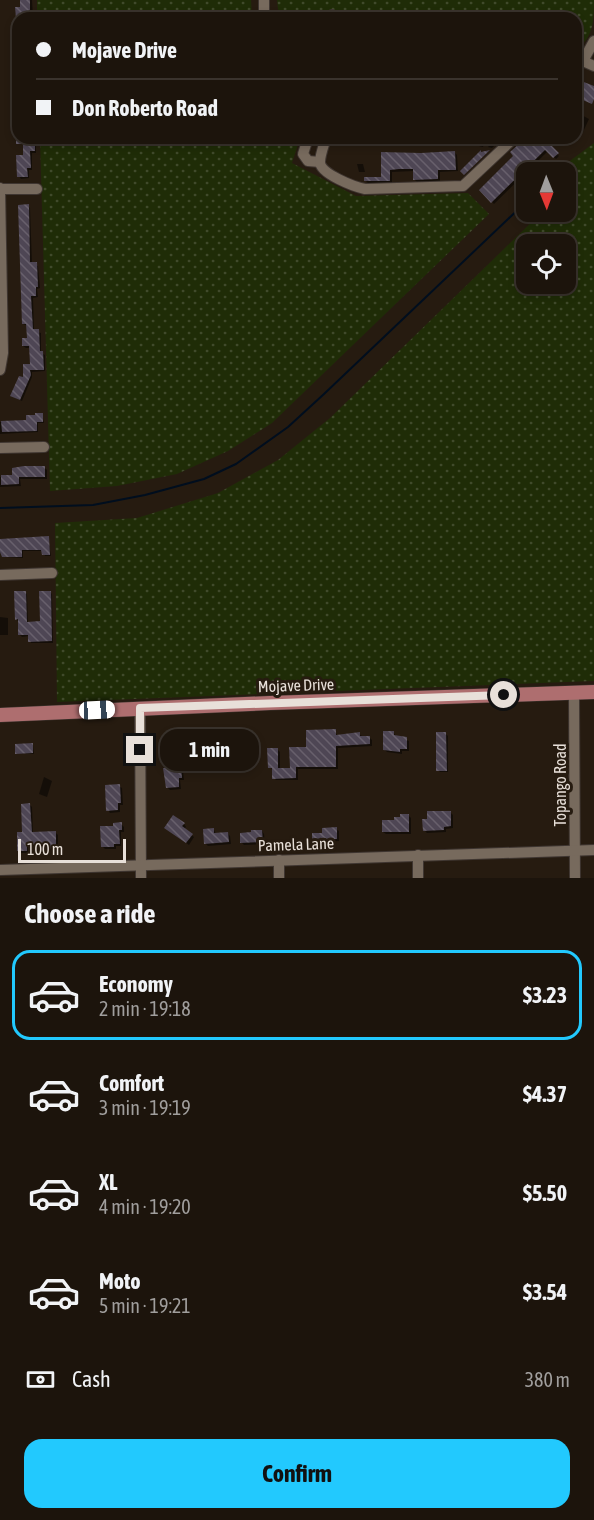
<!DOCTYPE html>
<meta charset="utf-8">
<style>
body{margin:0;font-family:"Asap Condensed",sans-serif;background:#251d15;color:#f1f3f6;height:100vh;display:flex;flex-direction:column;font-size:22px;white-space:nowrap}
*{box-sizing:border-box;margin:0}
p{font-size:20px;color:#a09e9d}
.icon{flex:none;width:33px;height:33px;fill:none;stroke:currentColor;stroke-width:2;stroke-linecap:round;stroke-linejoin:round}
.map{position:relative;height:878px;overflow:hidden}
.side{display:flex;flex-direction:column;background:#1c140c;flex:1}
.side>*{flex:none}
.hud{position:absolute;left:12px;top:12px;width:570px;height:132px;border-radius:18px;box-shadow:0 3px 9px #0003,0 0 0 2px #3a332d;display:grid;align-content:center;height:132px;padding:0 24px;background:#1c140c}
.needle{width:39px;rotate:179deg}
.buttons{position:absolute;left:516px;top:162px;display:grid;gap:12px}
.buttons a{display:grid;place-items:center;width:60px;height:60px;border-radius:12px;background:#1c140c;box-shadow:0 3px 9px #0003,0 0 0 2px #3a332d;font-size:30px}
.scale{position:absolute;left:18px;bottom:15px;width:108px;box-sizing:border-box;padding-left:6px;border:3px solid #e8e0d9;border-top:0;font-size:16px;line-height:21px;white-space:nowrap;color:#e8e0d9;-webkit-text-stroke:4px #261b10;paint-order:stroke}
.end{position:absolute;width:27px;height:27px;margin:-14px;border:8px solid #e8e0d9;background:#111;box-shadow:0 0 0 3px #111}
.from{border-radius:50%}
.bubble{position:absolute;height:42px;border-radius:18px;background:#1c140c;box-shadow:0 3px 9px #0003,0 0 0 2px #3a332d;font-size:20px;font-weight:700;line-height:42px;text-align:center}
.car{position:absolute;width:18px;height:36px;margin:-18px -9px;border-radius:8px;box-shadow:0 0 4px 2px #0007;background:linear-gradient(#fff 24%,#345 0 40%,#fff 0 76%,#345 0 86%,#fff 0)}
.hud b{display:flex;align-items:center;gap:21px;height:57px;font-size:22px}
.hud b+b{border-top:2px solid #3a332d}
.hud i{width:15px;height:15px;background:#f1f3f6}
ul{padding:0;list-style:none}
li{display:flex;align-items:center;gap:18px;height:90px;margin:0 12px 9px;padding:0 12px;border:3px solid transparent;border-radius:18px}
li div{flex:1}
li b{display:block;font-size:22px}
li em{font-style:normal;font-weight:700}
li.selected{border-color:#22c9fe}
li>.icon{width:54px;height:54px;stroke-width:1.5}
h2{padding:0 24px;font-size:27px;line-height:72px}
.pay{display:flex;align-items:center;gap:15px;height:66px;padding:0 24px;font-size:22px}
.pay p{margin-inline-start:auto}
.action{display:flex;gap:12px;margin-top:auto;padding:12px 24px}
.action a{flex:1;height:69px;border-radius:18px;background:#22c9fe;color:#111;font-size:24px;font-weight:700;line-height:69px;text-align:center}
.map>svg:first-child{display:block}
.grass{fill:url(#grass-dots);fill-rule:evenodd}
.shadow{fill:#0007}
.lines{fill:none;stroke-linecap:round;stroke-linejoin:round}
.stream{stroke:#000e1e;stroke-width:2}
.building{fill:url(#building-back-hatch)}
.minor-casing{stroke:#3f3631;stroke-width:12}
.major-casing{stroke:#3f3631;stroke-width:15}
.minor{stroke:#776a5d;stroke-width:10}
.major{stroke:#ae6e6f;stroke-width:14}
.route{stroke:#e8e0d9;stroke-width:8}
.labels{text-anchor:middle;stroke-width:6;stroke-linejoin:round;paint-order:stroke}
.street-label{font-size:16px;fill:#e8e0d9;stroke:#261b10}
</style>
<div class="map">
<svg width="594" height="878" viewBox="0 0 594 878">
<defs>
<pattern id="grass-dots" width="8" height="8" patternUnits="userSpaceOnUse" patternTransform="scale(1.5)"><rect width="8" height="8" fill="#1f2c07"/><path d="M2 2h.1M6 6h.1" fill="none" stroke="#404a2b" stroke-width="1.8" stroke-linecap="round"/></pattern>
<pattern id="building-back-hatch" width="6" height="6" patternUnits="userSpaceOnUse" patternTransform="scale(1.5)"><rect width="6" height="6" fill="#4e4654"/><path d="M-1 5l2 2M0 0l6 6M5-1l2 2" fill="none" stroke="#68606c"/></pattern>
</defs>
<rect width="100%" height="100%" fill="#261b10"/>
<g class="grass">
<polygon points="37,0 251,0 252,18 37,18"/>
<path d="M 277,0 L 594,0 C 594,16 594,36 580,46 L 576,43 L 576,18 L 511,18 L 491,13 L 452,12 L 289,18 L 281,16 L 278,9 Z"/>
<polygon points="40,138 300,138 292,163 356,196 468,193 489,214 272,423 228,451 177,474 117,486 50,491"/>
<path d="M 594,143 L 594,681 L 57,702 L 55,523 L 137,518 L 218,493 L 278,460 L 330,418 L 542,212 L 566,212 L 566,190 L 571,184 L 566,177 L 566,172 L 562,172 L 559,169 ZM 526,244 L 566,244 L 566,284 L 526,284 Z"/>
</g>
<g class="shadow">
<polygon points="21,0 32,0 33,18 18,18 18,70 16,68 15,34 18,34 17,9 21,9"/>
<polygon points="17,107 18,138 36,140 36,153 32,153 32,170 29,170 29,178 21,179 19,176 25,156 25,145 18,143"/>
<polygon points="576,112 589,119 583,132 576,129"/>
<polygon points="359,138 377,138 377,146 362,146 360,144"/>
<polygon points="445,138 486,138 483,147"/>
<polygon points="497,138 503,138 492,148 488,147"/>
<polygon points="522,138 542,138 559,156 556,159 548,151 494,204 481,190 515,156"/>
<polygon points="382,153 455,153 457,155 458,171 440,172 440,181 417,182 414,179 414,171 392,172 392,183 368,183 365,180 383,178"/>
<polygon points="357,164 363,164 365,172 359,172"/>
<polygon points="28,206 30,208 32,264 38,266 40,288 37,289 38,297 33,298 34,331 41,333 41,353 45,355 45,371 32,372 32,377 22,401 12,396 25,380 32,365 31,348 26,348 23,346 29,339 28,326 23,324"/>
<polygon points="42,414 44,423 38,423 38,432 0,434 0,422 28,422"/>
<polygon points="45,468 47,470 47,479 20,479 21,486 0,487 0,477 14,476"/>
<polygon points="48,538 51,556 45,556 43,551 23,551 23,558 5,557 3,553 0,553 0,540"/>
<polygon points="25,592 27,594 28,623 42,622 50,592 52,594 53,643 31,643 29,636 22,637 20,635 19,622 16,619"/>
<polygon points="0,617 8,618 8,635 0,635"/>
<polygon points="335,731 338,737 359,734 362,736 369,737 372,740 372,746 338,748 338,769 298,769 298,780 276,780 274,778 274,770 269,767 277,749 280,752 280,770 291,770 308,748"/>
<polygon points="184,732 189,742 186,755 180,755 180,768 183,771 184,780 180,780 181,789 170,790 167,787 167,769 175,744"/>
<polygon points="393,732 396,736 409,741 409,751 402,751 402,754 387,752 385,750"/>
<polygon points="446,734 448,736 448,772 440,772 438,770"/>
<polygon points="33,745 34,754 17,753"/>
<polygon points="211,747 213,749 227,749 229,751 230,769 207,770 204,767 204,758 199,755"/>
<polygon points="44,777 52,781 47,797 39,794"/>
<polygon points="119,786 122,788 123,805 120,805 120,812 110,813 108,810"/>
<polygon points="30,805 32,807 33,833 56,833 58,835 58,851 51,851 49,846 28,846 28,853 21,853 19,851"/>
<polygon points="450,812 453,815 453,828 446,829 446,832 427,833 424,830"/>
<polygon points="408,815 411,818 411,834 386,834 383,832 396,821"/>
<polygon points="121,824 124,827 124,832 121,832 121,846 116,846 116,849 105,849 103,847 114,827"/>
<polygon points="184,824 186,827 184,829 194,837 189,845 169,830"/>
<polygon points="336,829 339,831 339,841 316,842 313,840"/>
<polygon points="214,830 216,834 228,834 230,836 231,844 208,846 205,843"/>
<polygon points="262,831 264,834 265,844 244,845 242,843"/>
</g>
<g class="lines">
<polyline class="stream" points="0,508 93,505 145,495 204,479 236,464 288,427 324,394 526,202"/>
</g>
<g class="building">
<polygon points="20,0 30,0 30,18 16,18 15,7 20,7"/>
<polygon points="576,79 594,86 594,99 592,104 576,97"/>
<polygon points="16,138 35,138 35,151 30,151 31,168 27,168 28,177 17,177 16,155 23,155 23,144 16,144"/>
<polygon points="521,138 544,138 559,153 553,158 545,150 491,203 479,190 513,156 510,152 520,143"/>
<polygon points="481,150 481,152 490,150 464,175 460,171"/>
<polygon points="455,151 456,170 438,170 438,179 413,180 413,169 399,169 390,170 390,181 364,181 364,177 381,177 381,152 421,153"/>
<polygon points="29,204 30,262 37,262 38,287 36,287 36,296 31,296 33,329 39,329 40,351 43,351 44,370 30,370 31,375 20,400 10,396 19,376 23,377 23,364 30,364 29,346 22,346 22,338 27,338 26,324 22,324 18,205"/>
<polygon points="35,413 43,413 43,422 37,422 37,431 2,432 1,421 26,420 26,415 35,415"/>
<polygon points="24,466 45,466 45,477 19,477 19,484 1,485 1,475 12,475 12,468"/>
<polygon points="49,536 50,555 42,555 41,550 22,550 22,557 2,557 0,552 0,539"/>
<polygon points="14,591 26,591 27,622 40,621 39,591 51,591 52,641 28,642 28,635 18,635 18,619 15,620"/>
<polygon points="336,729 336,735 360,732 360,736 370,736 370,744 336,746 336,767 296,767 296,778 272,779 272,768 268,768 267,748 278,748 278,768 290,768 289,747 306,747 306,730"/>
<polygon points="174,730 184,730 187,745 184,745 184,753 178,753 178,767 181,767 182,778 179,778 179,787 166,788 163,768 165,768 165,762 168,762 168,742 173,742"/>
<polygon points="383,731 394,731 394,735 407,737 407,749 400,749 400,752 383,750"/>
<polygon points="436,732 446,732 447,771 436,771"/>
<polygon points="33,743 33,753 15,754 15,744"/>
<polygon points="211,745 211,748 227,747 228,767 203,768 202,756 198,756 197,746"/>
<polygon points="120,784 121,803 118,803 118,810 106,811 105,785"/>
<polygon points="30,803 32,832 56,831 56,849 47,849 47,844 27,845 27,851 17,851 17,832 22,832 21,804"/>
<polygon points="427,811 451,811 451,826 444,827 444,830 423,831 422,819 427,819"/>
<polygon points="400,814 409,814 409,832 382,832 382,820 394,820 394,817 400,817"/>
<polygon points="173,815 185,823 182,826 193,834 186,843 164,828"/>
<polygon points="122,822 122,830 119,830 120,844 114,844 114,847 101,847 100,826 113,826 113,823"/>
<polygon points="337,827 337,839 312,840 312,833 322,833 322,828"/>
<polygon points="214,828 214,833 228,832 229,842 204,844 203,829"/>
<polygon points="251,830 262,830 263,842 240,843 240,833 251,832"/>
</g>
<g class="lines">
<g class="minor-casing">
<g id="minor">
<polyline points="264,0 264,18"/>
<polyline points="332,15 332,18"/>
<polyline points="576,58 594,66"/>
<polyline points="583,61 594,41"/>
<polyline points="308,138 303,154 308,161 320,162"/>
<path d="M 326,138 C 324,145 320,155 320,162 C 320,174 355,187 365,189 L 463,186 L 514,138"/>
<polyline points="0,188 3,353 0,370"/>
<polyline points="0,189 37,189"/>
<polyline points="0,448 44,447"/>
<polyline points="0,575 52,573"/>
<polyline points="574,692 575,878"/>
<polyline points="140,708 141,878"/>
<polyline points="418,855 418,878"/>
<polyline points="279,860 279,878"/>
<polyline points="0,870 594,850"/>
</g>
</g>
<g class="major-casing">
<polyline id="major" points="0,715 270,703 594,692"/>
</g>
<use href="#minor" class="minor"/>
<use href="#major" class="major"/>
</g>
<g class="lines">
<polyline class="route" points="140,750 140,708 504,695"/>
</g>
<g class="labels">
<g class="street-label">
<text transform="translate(296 685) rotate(-2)" y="6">Mojave Drive</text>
<text transform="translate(560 785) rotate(-90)" y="6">Topango Road</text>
<text transform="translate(296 844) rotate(-2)" y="6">Pamela Lane</text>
</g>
</g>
</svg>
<div class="buttons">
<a><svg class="needle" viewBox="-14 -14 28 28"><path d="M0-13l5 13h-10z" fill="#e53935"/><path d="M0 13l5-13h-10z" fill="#a09e9d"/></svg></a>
<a><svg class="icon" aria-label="locate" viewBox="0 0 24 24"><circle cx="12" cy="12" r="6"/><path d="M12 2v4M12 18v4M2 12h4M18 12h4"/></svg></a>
</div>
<div class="scale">100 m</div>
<i class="end from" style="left:504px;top:695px"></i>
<i class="end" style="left:140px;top:750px"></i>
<div class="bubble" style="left:160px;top:729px;width:99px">1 min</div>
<i class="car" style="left:97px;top:710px;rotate:87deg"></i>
<div class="hud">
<b><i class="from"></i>Mojave Drive</b>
<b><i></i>Don Roberto Road</b>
</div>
</div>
<section class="side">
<h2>Choose a ride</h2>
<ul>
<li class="selected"><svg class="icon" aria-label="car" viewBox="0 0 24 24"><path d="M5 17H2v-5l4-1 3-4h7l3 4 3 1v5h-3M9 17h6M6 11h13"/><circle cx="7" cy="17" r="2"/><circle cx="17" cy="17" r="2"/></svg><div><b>Economy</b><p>2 min · 19:18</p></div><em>$3.23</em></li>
<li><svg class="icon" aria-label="car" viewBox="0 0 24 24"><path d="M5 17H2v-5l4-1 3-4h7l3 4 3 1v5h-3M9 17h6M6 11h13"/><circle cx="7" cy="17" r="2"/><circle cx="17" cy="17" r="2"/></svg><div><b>Comfort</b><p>3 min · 19:19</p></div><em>$4.37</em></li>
<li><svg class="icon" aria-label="car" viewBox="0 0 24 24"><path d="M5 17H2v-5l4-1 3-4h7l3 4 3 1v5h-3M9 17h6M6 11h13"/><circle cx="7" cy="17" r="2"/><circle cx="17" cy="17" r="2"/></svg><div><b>XL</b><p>4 min · 19:20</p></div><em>$5.50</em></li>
<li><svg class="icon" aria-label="car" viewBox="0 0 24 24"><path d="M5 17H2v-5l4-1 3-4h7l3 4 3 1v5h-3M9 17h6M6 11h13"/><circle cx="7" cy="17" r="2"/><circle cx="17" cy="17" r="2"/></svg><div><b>Moto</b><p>5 min · 19:21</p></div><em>$3.54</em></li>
</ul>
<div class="pay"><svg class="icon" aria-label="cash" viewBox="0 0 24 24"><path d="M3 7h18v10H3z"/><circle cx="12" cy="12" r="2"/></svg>Cash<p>380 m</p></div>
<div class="action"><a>Confirm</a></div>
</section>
